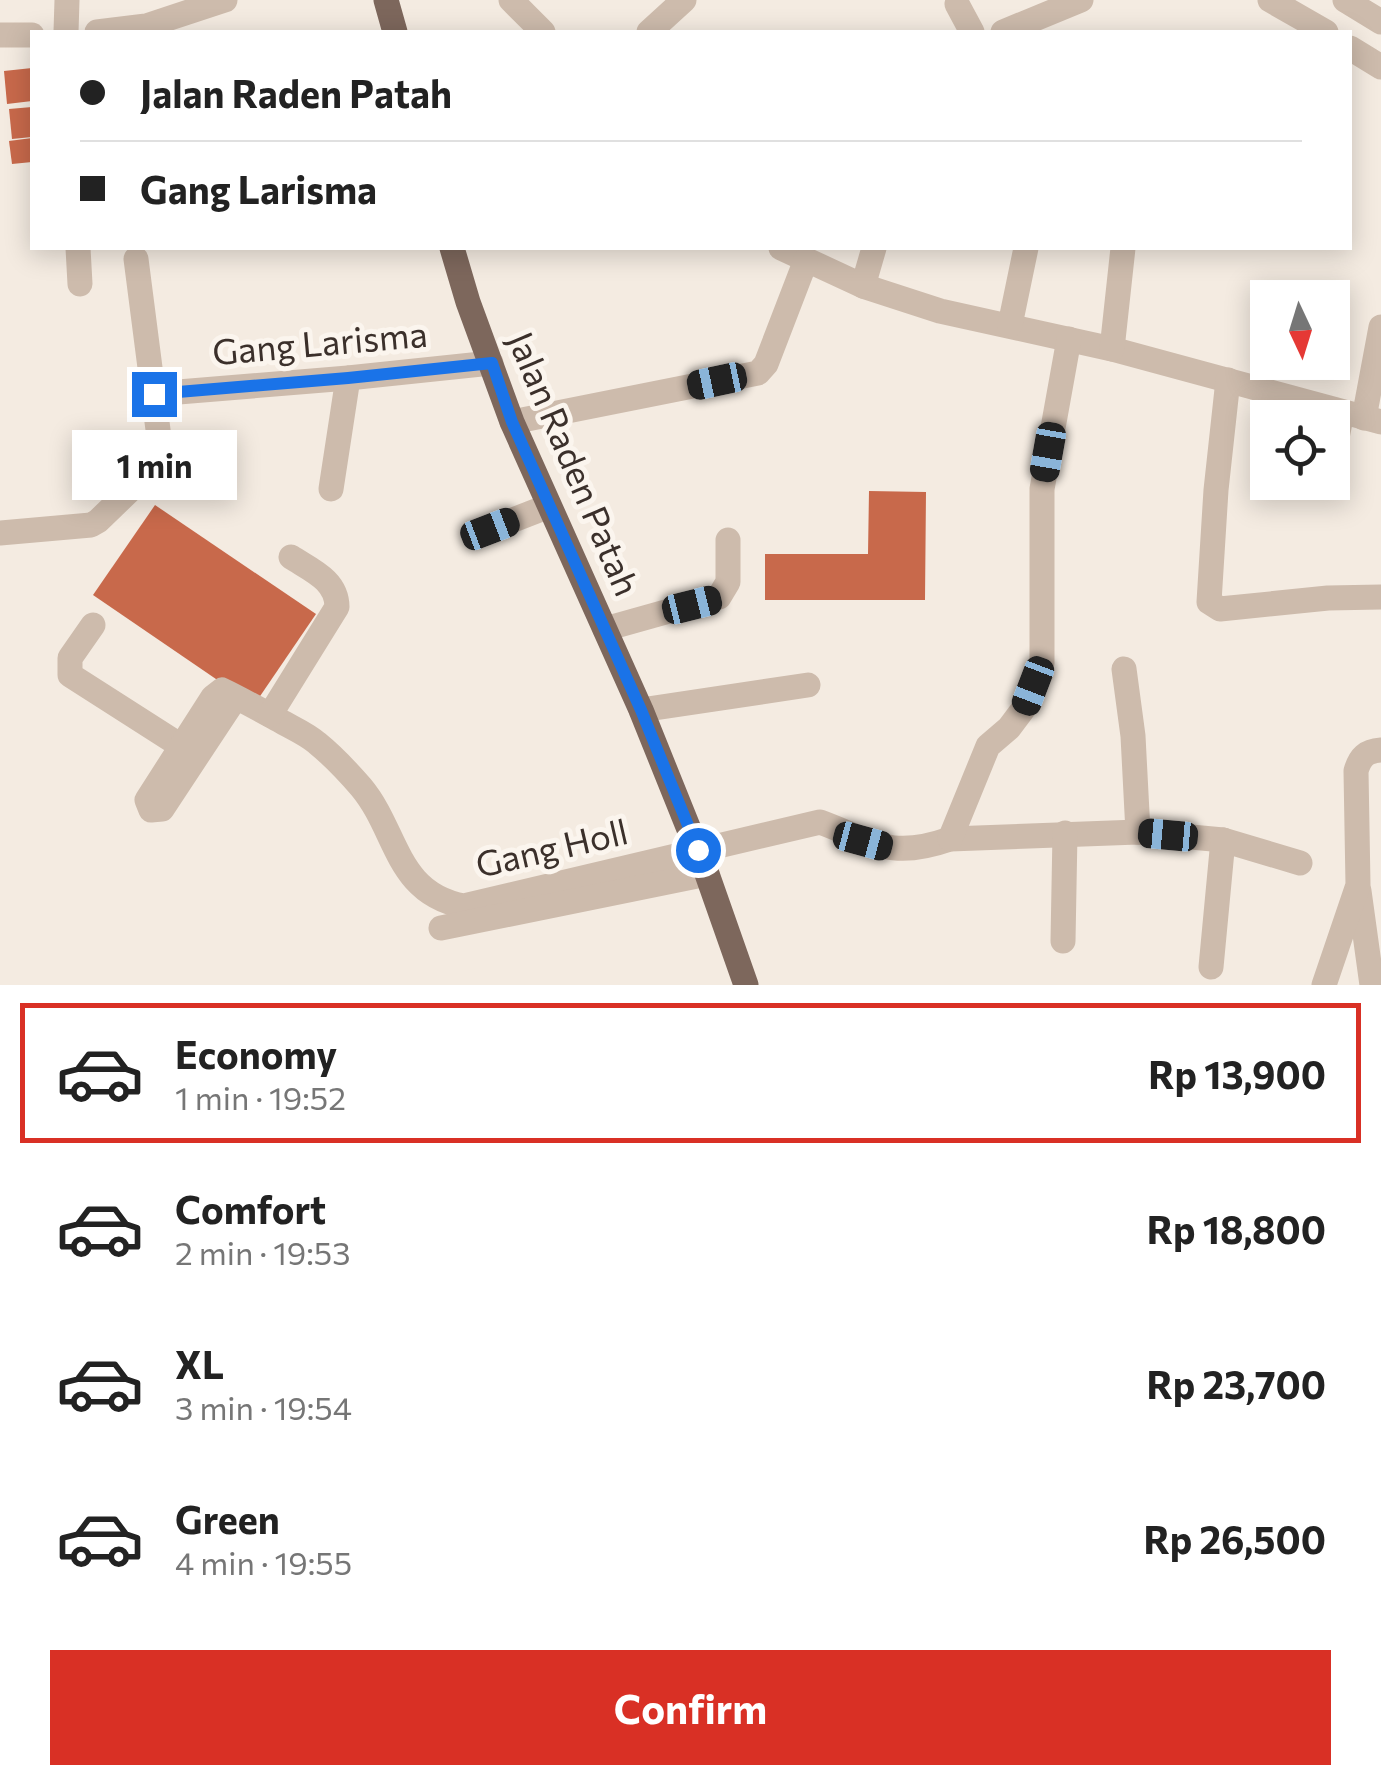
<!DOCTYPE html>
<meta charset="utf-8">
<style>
body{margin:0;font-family:Commissioner,sans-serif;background:#f2f2f2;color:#222;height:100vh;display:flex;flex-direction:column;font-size:38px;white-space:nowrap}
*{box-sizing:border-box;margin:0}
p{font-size:32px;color:#767676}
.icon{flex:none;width:55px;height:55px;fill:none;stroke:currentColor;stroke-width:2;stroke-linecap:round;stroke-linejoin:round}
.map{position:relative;height:985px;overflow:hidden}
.panel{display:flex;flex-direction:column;background:#fff;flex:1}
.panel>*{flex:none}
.guide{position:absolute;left:30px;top:30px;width:1322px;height:220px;border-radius:0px;box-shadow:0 5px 25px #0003;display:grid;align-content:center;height:220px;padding:0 50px;background:#fff}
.needle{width:65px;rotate:176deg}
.tools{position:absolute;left:1250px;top:280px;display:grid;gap:20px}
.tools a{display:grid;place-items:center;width:100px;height:100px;border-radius:0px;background:#fff;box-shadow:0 5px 25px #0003;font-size:50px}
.end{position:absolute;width:45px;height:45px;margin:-22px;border:12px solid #1a73e8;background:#fff;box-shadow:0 0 0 5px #fff}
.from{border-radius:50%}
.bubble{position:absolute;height:70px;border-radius:0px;background:#fff;box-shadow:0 5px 25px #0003;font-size:32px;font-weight:700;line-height:70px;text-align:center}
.car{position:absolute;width:30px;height:60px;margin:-30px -15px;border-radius:12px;box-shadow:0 0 8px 2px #0007;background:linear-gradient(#222 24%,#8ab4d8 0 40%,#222 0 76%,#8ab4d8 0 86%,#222 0)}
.guide b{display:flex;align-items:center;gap:35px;height:95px;font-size:38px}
.guide b+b{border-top:2px solid #e0e0e0}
.guide i{width:25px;height:25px;background:#222}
ul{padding:18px 0 0;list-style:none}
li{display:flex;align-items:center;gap:30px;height:140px;margin:0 20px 15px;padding:0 30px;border:5px solid transparent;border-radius:0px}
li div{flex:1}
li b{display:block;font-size:38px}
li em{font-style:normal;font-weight:700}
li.current{border-color:#d93025}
li>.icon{width:90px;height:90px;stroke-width:1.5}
.primary-button{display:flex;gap:20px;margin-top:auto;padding:20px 50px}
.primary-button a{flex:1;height:115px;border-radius:0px;background:#d93025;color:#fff;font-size:40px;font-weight:700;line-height:115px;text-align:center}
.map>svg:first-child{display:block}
.building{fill:#c8694b}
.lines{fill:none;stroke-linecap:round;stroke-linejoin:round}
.minor{stroke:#cdbbac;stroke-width:25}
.major{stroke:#7d675c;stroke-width:25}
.route{stroke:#1a73e8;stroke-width:12}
.labels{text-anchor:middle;stroke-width:10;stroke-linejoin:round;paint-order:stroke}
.street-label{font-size:35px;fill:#3b302b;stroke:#fbf5ee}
</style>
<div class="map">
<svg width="1381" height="985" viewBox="0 0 1381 985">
<rect width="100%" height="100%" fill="#f4ebe1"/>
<g class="building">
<polygon points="32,68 32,101 7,104 4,71"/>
<polygon points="32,107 32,137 12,139 9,109"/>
<polygon points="32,138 32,162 12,164 9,141"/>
<polygon points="869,491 926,492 925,600 765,600 765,554 868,554"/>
<polygon points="155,505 316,614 254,705 93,595"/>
</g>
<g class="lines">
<g class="minor">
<polyline points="511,0 543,32"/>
<polyline points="1270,0 1326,32"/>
<polyline points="1345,0 1381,22"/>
<polyline points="957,4 972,32"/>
<polyline points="66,32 67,0"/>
<polyline points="97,32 146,26 225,0"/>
<polyline points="649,32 684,0"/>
<polyline points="1003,32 1081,0"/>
<polyline points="0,35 32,35"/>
<polyline points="1350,48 1381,67"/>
<polyline points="78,248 80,284"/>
<polyline points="781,248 863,286 940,311 1112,349 1381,422"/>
<polyline points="863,286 874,248"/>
<polyline points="1010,325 1026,248"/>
<polyline points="1112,349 1123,248"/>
<polyline points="1228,380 1216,490 1209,602 1220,609 1328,598 1381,597"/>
<polyline points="154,394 348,378 491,363"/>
<polyline points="1364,418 1381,327"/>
<polyline points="512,422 758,373 766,364 806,260"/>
<polyline points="1332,463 1342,412"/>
<polyline points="1329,484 1329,482"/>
<polyline points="331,489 348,378"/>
<polyline points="490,529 549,506"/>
<polyline points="0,533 91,525 98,521 157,464 161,453 136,259"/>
<polyline points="93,625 70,658 70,675 181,746"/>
<polyline points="605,629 719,597 728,582 728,540"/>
<polyline points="1124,669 1133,736 1138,832"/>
<path d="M 236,697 L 162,809 L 151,810 L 147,800 L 213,697 L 222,690 C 243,700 264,712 284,723 C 295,729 308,735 317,743 C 333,756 348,772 361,787 C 398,831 395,893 464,906 L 820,822 C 874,842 890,860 950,839 L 1138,832 L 1223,840 L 1300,863"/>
<polyline points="641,710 808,685"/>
<path d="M 270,715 L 337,607 C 337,580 311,570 291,557"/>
<polyline points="950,839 988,746 1009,728 1024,708 1042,663 1042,489 1069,339"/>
<polyline points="1359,891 1372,985"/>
<polyline points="441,928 707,874"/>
<polyline points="1063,941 1065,833"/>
<polyline points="1211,967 1223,840"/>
<path d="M 1324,985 L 1358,885 L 1356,771 C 1360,757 1366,751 1381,750"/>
</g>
<g class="major">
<polyline points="386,0 395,32"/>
<polyline points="452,248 468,302 512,422 641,710 707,874 746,985"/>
</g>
</g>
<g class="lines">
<polyline class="route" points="154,394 348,378 492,363 512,422 641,710 698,850"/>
</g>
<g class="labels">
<g class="street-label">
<text transform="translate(320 344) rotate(-5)" y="12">Gang Larisma</text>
<text transform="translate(573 464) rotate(67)" y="12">Jalan Raden Patah</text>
<text transform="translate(552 849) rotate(-13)" y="12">Gang Holl</text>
</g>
</g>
</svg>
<div class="tools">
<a><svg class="needle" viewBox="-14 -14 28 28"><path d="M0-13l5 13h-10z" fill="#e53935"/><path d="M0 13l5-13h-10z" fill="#767676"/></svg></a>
<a><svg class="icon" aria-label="locate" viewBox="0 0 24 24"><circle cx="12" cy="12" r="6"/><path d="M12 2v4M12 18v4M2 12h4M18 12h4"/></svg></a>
</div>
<i class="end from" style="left:698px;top:850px"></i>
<i class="end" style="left:154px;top:394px"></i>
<div class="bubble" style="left:72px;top:430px;width:165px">1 min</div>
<i class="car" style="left:717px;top:381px;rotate:258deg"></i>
<i class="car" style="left:1048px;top:452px;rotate:190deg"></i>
<i class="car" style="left:490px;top:529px;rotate:69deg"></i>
<i class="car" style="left:692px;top:605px;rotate:76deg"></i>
<i class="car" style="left:1033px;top:686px;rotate:201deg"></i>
<i class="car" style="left:1168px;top:835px;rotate:275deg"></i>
<i class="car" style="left:863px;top:841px;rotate:105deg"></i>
<div class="guide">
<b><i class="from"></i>Jalan Raden Patah</b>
<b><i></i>Gang Larisma</b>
</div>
</div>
<section class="panel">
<ul>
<li class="current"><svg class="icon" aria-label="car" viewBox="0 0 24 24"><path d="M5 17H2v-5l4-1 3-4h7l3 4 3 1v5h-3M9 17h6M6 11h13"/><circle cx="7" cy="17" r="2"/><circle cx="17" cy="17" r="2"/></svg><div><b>Economy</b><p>1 min · 19:52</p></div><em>Rp 13,900</em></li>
<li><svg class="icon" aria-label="car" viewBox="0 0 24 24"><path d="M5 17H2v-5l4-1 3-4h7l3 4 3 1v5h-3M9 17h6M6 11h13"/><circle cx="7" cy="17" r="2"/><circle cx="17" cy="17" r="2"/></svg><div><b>Comfort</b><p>2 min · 19:53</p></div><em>Rp 18,800</em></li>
<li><svg class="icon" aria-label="car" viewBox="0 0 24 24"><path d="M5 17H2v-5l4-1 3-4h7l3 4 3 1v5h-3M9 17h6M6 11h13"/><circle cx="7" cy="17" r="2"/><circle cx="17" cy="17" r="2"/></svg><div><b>XL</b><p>3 min · 19:54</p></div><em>Rp 23,700</em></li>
<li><svg class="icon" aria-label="car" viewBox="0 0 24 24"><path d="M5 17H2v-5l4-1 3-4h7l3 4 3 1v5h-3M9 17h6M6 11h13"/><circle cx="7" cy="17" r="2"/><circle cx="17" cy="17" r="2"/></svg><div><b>Green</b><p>4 min · 19:55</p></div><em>Rp 26,500</em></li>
</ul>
<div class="primary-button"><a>Confirm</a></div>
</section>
